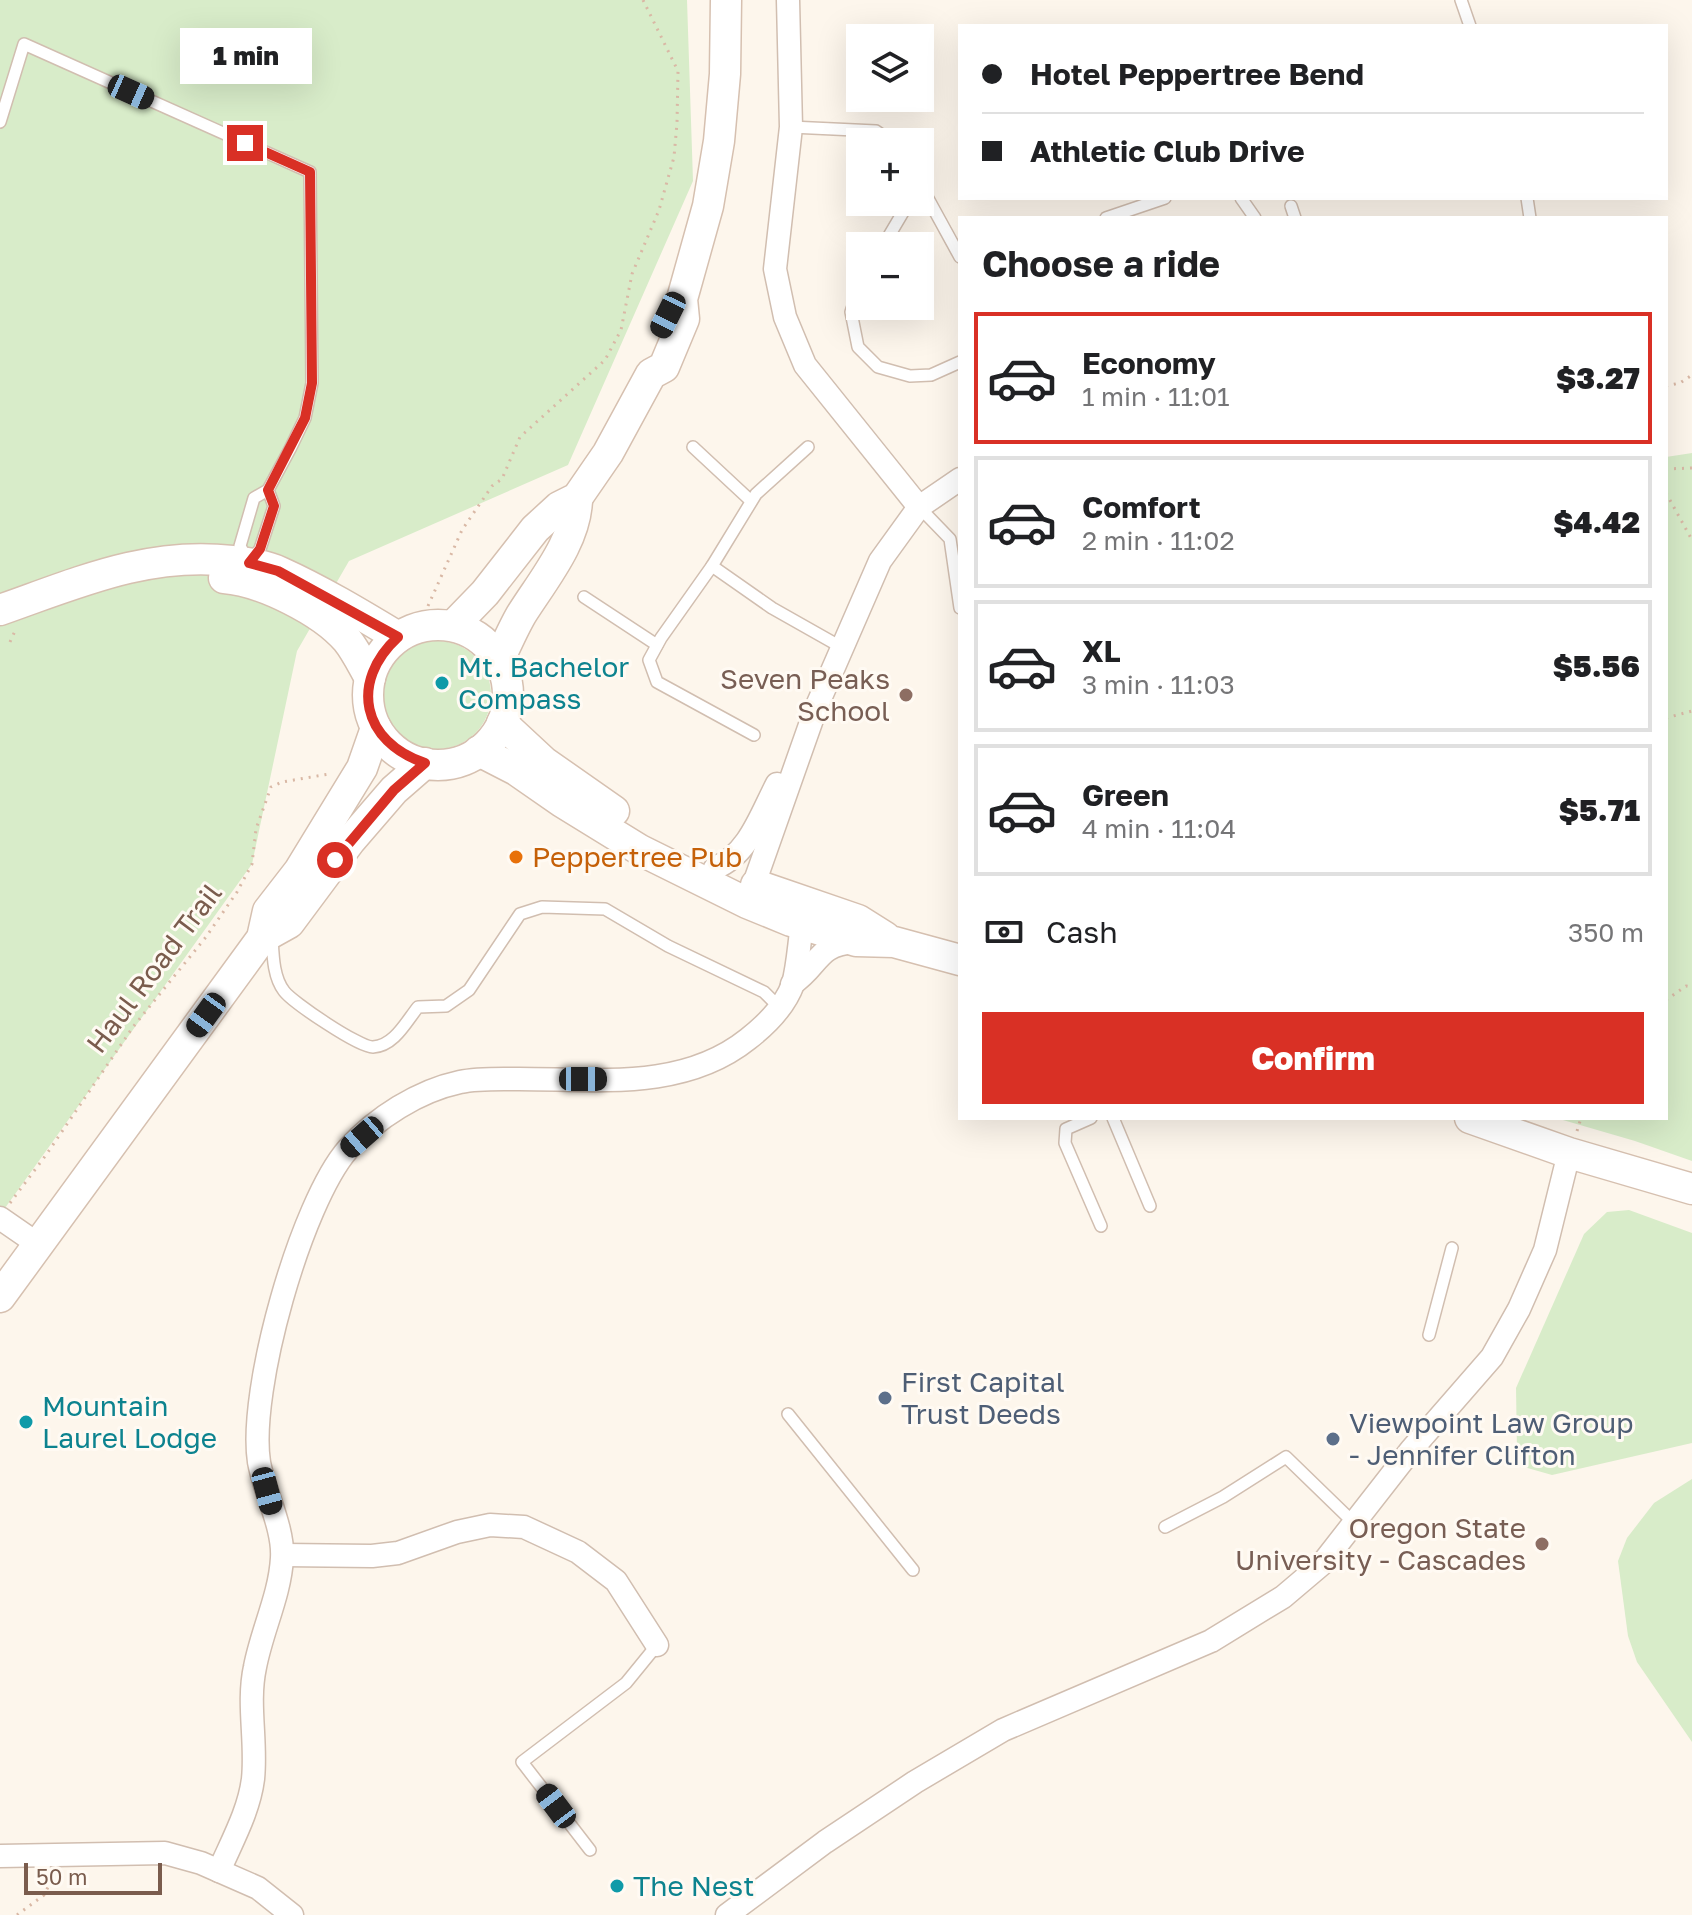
<!DOCTYPE html>
<meta charset="utf-8">
<style>
body{margin:0;font-family:"Golos Text",sans-serif;background:#f2f2f2;color:#202124;height:100vh;display:flex;flex-direction:column;font-size:30px;white-space:nowrap}
*{box-sizing:border-box;margin:0}
p{font-size:26px;color:#757577}
.icon{flex:none;width:44px;height:44px;fill:none;stroke:currentColor;stroke-width:2;stroke-linecap:round;stroke-linejoin:round}
.map{position:relative;flex:1;overflow:hidden}
.side{position:absolute;left:958px;top:216px;width:710px;height:904px;display:flex;flex-direction:column;background:#fff;border-radius:0px;box-shadow:0 8px 32px #0002}
.side>*{flex:none}
.top-card{position:absolute;left:958px;top:24px;width:710px;height:176px;border-radius:0px;box-shadow:0 8px 32px #0002;display:grid;align-content:center;height:176px;padding:0 24px;background:#fff}
.buttons{position:absolute;left:846px;top:24px;display:grid;gap:16px}
.buttons a{display:grid;place-items:center;width:88px;height:88px;border-radius:0px;background:#fff;box-shadow:0 8px 32px #0002;font-size:40px}
.scale{position:absolute;left:24px;bottom:20px;width:138px;box-sizing:border-box;padding-left:8px;border:4px solid #7a5c4d;border-top:0;font-size:22px;line-height:28px;white-space:nowrap;color:#7a5c4d;-webkit-text-stroke:6px #fffaf3;paint-order:stroke}
.end{position:absolute;width:36px;height:36px;margin:-18px;border:10px solid #d93025;background:#fff;box-shadow:0 0 0 4px #fff}
.from{border-radius:50%}
.bubble{position:absolute;height:56px;border-radius:0px;background:#fff;box-shadow:0 8px 32px #0002;font-size:26px;font-weight:800;line-height:56px;text-align:center}
.car{position:absolute;width:24px;height:48px;margin:-24px -12px;border-radius:10px;box-shadow:0 0 6px 2px #0007;background:linear-gradient(#222 24%,#8ab4d8 0 40%,#222 0 76%,#8ab4d8 0 86%,#222 0)}
.top-card b{display:flex;align-items:center;gap:28px;height:76px;font-size:30px}
.top-card b+b{border-top:2px solid #e0e0e0}
.top-card i{width:20px;height:20px;background:#202124}
ul{padding:0;list-style:none}
li{display:flex;align-items:center;gap:24px;height:132px;margin:0 16px 12px;padding:0 8px;border:4px solid #e0e0e0;border-radius:0px}
li div{flex:1}
li b{display:block;font-size:30px}
li em{font-style:normal;font-weight:800}
li.current{border-color:#d93025}
li>.icon{width:72px;height:72px;stroke-width:1.5}
h2{padding:0 24px;font-size:36px;line-height:96px}
.pay{display:flex;align-items:center;gap:20px;height:88px;padding:0 24px;font-size:30px}
.pay p{margin-inline-start:auto}
.button{display:flex;gap:16px;margin-top:auto;padding:16px 24px}
.button a{flex:1;height:92px;border-radius:0px;background:#d93025;color:#fff;font-size:32px;font-weight:800;line-height:92px;text-align:center}
.map>svg:first-child{display:block}
.green{fill:#d8ecc9}
.lines{fill:none;stroke-linecap:round;stroke-linejoin:round}
.service-casing{stroke:#d1beb0;stroke-width:14}
.minor-casing{stroke:#d1beb0;stroke-width:25}
.secondary-casing{stroke:#d6c0b0;stroke-width:33}
.path{stroke:#d9b8a5;stroke-width:3;stroke-dasharray:2 6;stroke-linecap:butt}
.service{stroke:#fff;stroke-width:11}
.minor{stroke:#fff;stroke-width:22}
.secondary{stroke:#fff;stroke-width:30}
.route{stroke:#d93025;stroke-width:10}
.culture-dot{fill:#0f9aa8;stroke:#fffaf3;stroke-width:3}
.education-dot{fill:#8d6e63;stroke:#fffaf3;stroke-width:3}
.food-dot{fill:#e8710a;stroke:#fffaf3;stroke-width:3}
.service-dot{fill:#5c6f8a;stroke:#fffaf3;stroke-width:3}
.labels{text-anchor:middle;stroke-width:6;stroke-linejoin:round;paint-order:stroke}
.culture-label{font-size:28px;fill:#0d838f;stroke:#fffaf3;text-anchor:start}
.education-label{font-size:28px;fill:#785e54;stroke:#fffaf3;text-anchor:end}
.food-label{font-size:28px;fill:#c56008;stroke:#fffaf3;text-anchor:start}
.street-label{font-size:28px;fill:#7a5c4d;stroke:#fffaf3}
.service-label{font-size:28px;fill:#4e5e75;stroke:#fffaf3;text-anchor:start}
</style>
<div class="map">
<svg width="1692" height="1915" viewBox="0 0 1692 1915">
<rect width="100%" height="100%" fill="#fdf6ec"/>
<g class="green">
<polygon points="0,0 687,0 693,181 568,465 349,561 297,651 252,864 0,1215"/>
<polygon points="1692,453 1692,1161 1635,1141 1556,1118 1666,1118 1666,457"/>
<circle cx="437" cy="695" r="54"/>
<polygon points="1629,1210 1692,1233 1692,1443 1552,1475 1524,1467 1517,1452 1516,1388 1584,1234 1607,1212"/>
<polygon points="1692,1479 1692,1742 1637,1662 1628,1636 1618,1561 1627,1538 1654,1503"/>
</g>
<g class="lines">
<g class="service-casing">
<g id="service">
<polyline points="1461,0 1470,26"/>
<polyline points="0,122 24,44 310,172 312,383 305,418 290,449 268,490 254,498 240,546 249,563 260,549 274,506 268,490"/>
<polyline points="791,127 876,131 892,142"/>
<polyline points="920,184 960,257"/>
<polyline points="1241,198 1255,218"/>
<polyline points="1527,198 1530,218"/>
<polyline points="1291,206 1295,218"/>
<polyline points="1106,218 1165,198"/>
<polyline points="883,246 909,202"/>
<polyline points="860,286 851,312 858,347 878,367 910,376 931,375 960,362"/>
<polyline points="693,447 751,501"/>
<polyline points="919,507 950,539 960,608"/>
<polyline points="712,566 756,494 808,447"/>
<polyline points="584,597 657,645"/>
<polyline points="754,735 657,682 649,660 661,638 712,566 772,608 841,647"/>
<path d="M 272,937 C 273,954 273,977 284,991 C 292,1002 360,1048 373,1047 C 394,1046 406,1022 418,1007 L 446,1006 L 469,990 L 520,914 L 542,907 L 605,909 L 668,946 L 764,992 L 779,1007"/>
<polyline points="1091,1118 1066,1129 1065,1143 1101,1226"/>
<polyline points="1113,1118 1150,1206"/>
<polyline points="1429,1335 1452,1248"/>
<polyline points="788,1414 913,1570"/>
<polyline points="1165,1527 1223,1497 1286,1457 1354,1523"/>
<polyline points="590,1850 522,1762 626,1683 657,1645"/>
</g>
</g>
<g class="minor-casing">
<g id="minor">
<polyline points="788,0 791,127 775,269 785,317 805,365 919,507"/>
<path d="M 715,868 C 749,854 761,814 777,784"/>
<polyline points="749,898 816,708 880,561 919,507 960,479"/>
<path d="M 792,984 C 820,965 816,945 854,942"/>
<polyline points="0,1218 39,1245"/>
<polyline points="283,1555 372,1556 398,1553 457,1532 490,1525 524,1527 578,1552 616,1581 657,1645"/>
<polyline points="0,1856 165,1853 201,1863 258,1888 292,1915"/>
<path d="M 219,1871 C 232,1841 249,1811 253,1779 C 257,1741 247,1704 255,1667 C 262,1630 280,1595 282,1558 C 284,1528 264,1491 259,1462 C 248,1391 301,1203 348,1149 C 376,1118 418,1091 460,1082 C 478,1078 500,1079 519,1079 C 597,1079 683,1091 748,1039 C 766,1025 785,1006 793,984 C 798,966 799,944 802,925"/>
<polyline points="727,1915 825,1842 915,1782 1003,1730 1211,1641 1283,1597 1322,1564 1411,1450 1492,1357 1519,1309 1545,1250 1569,1153"/>
</g>
</g>
<g class="secondary-casing">
<g id="secondary">
<path d="M 224,578 C 262,581 322,611 347,640 C 356,651 363,666 370,678"/>
<path d="M 0,610 C 77,583 148,551 232,561 C 248,563 265,565 280,572 C 320,590 360,614 398,637"/>
<circle cx="438" cy="695" r="70"/>
<polyline points="453,626 485,593 535,529 559,507 577,498 608,453 651,374 664,367 684,319 682,299 708,206 719,141 725,74 726,0"/>
<path d="M 499,660 C 506,645 513,629 521,615 C 543,580 577,540 577,498"/>
<polyline points="502,723 544,762 614,811"/>
<polyline points="479,751 516,770 562,802 640,850 747,903 791,921 856,941 894,942 960,960"/>
<polyline points="756,885 858,920 885,937"/>
<polyline points="262,938 289,923 350,841 394,790 425,763"/>
<polyline points="1470,1118 1569,1153 1692,1189"/>
<polyline points="0,1297 262,938 268,911 299,871 362,768 376,728"/>
</g>
</g>
<g class="path">
<polyline points="1666,386 1680,383 1692,375"/>
<polyline points="1666,469 1692,468"/>
<polyline points="1666,493 1692,540"/>
<polyline points="428,606 462,530 492,486 502,479 520,437 605,360 621,330 632,274 659,210 674,157 677,123 678,71 643,0"/>
<polyline points="10,642 15,631"/>
<polyline points="1666,718 1692,711"/>
<polyline points="1666,1000 1686,986 1692,987"/>
<polyline points="1577,1131 1581,1118"/>
<polyline points="10,1203 46,1155 133,1027 206,937 237,892 252,864 256,829 271,787 282,782 329,774"/>
<polyline points="17,1915 44,1895 54,1875"/>
</g>
<use href="#service" class="service"/>
<use href="#minor" class="minor"/>
<use href="#secondary" class="secondary"/>
</g>
<g class="lines">
<path class="route" d="M 245,143 L 310,172 L 312,383 L 305,418 L 268,490 L 274,506 L 260,549 L 249,563 L 278,571 L 398,637 C 349,682 362,742 425,763 L 394,790 L 335,860"/>
</g>
<g class="culture-dot">
<circle cx="442" cy="683" r="8"/>
<circle cx="26" cy="1422" r="8"/>
<circle cx="617" cy="1886" r="8"/>
</g>
<g class="education-dot">
<circle cx="906" cy="695" r="8"/>
<circle cx="1542" cy="1544" r="8"/>
</g>
<circle class="food-dot" cx="516" cy="857" r="8"/>
<g class="service-dot">
<circle cx="885" cy="1398" r="8"/>
<circle cx="1333" cy="1439" r="8"/>
</g>
<g class="labels">
<g class="culture-label">
<text x="458" y="677">Mt. Bachelor<tspan x="458" dy="32">Compass</tspan></text>
<text x="42" y="1416">Mountain<tspan x="42" dy="32">Laurel Lodge</tspan></text>
<text x="633" y="1896">The Nest</text>
</g>
<g class="education-label">
<text x="890" y="689">Seven Peaks<tspan x="890" dy="32">School</tspan></text>
<text x="1526" y="1538">Oregon State<tspan x="1526" dy="32">University - Cascades</tspan></text>
</g>
<g class="food-label">
<text x="532" y="867">Peppertree Pub</text>
</g>
<g class="street-label">
<text transform="translate(154 968) rotate(-53)" y="10">Haul Road Trail</text>
</g>
<g class="service-label">
<text x="901" y="1392">First Capital<tspan x="901" dy="32">Trust Deeds</tspan></text>
<text x="1349" y="1433">Viewpoint Law Group<tspan x="1349" dy="32">- Jennifer Clifton</tspan></text>
</g>
</g>
</svg>
<div class="buttons">
<a><svg class="icon" aria-label="layers" viewBox="0 0 24 24"><path d="M12 4l9 5-9 5-9-5zM3 14l9 5 9-5"/></svg></a>
<a>+</a>
<a>−</a>
</div>
<div class="scale">50 m</div>
<i class="end from" style="left:335px;top:860px"></i>
<i class="end" style="left:245px;top:143px"></i>
<div class="bubble" style="left:180px;top:28px;width:132px">1 min</div>
<i class="car" style="left:131px;top:92px;rotate:114deg"></i>
<i class="car" style="left:668px;top:315px;rotate:206deg"></i>
<i class="car" style="left:206px;top:1015px;rotate:216deg"></i>
<i class="car" style="left:583px;top:1079px;rotate:90deg"></i>
<i class="car" style="left:362px;top:1137px;rotate:229deg"></i>
<i class="car" style="left:267px;top:1491px;rotate:165deg"></i>
<i class="car" style="left:556px;top:1806px;rotate:323deg"></i>
<div class="top-card">
<b><i class="from"></i>Hotel Peppertree Bend</b>
<b><i></i>Athletic Club Drive</b>
</div>
<section class="side">
<h2>Choose a ride</h2>
<ul>
<li class="current"><svg class="icon" aria-label="car" viewBox="0 0 24 24"><path d="M5 17H2v-5l4-1 3-4h7l3 4 3 1v5h-3M9 17h6M6 11h13"/><circle cx="7" cy="17" r="2"/><circle cx="17" cy="17" r="2"/></svg><div><b>Economy</b><p>1 min · 11:01</p></div><em>$3.27</em></li>
<li><svg class="icon" aria-label="car" viewBox="0 0 24 24"><path d="M5 17H2v-5l4-1 3-4h7l3 4 3 1v5h-3M9 17h6M6 11h13"/><circle cx="7" cy="17" r="2"/><circle cx="17" cy="17" r="2"/></svg><div><b>Comfort</b><p>2 min · 11:02</p></div><em>$4.42</em></li>
<li><svg class="icon" aria-label="car" viewBox="0 0 24 24"><path d="M5 17H2v-5l4-1 3-4h7l3 4 3 1v5h-3M9 17h6M6 11h13"/><circle cx="7" cy="17" r="2"/><circle cx="17" cy="17" r="2"/></svg><div><b>XL</b><p>3 min · 11:03</p></div><em>$5.56</em></li>
<li><svg class="icon" aria-label="car" viewBox="0 0 24 24"><path d="M5 17H2v-5l4-1 3-4h7l3 4 3 1v5h-3M9 17h6M6 11h13"/><circle cx="7" cy="17" r="2"/><circle cx="17" cy="17" r="2"/></svg><div><b>Green</b><p>4 min · 11:04</p></div><em>$5.71</em></li>
</ul>
<div class="pay"><svg class="icon" aria-label="cash" viewBox="0 0 24 24"><path d="M3 7h18v10H3z"/><circle cx="12" cy="12" r="2"/></svg>Cash<p>350 m</p></div>
<div class="button"><a>Confirm</a></div>
</section>
</div>
